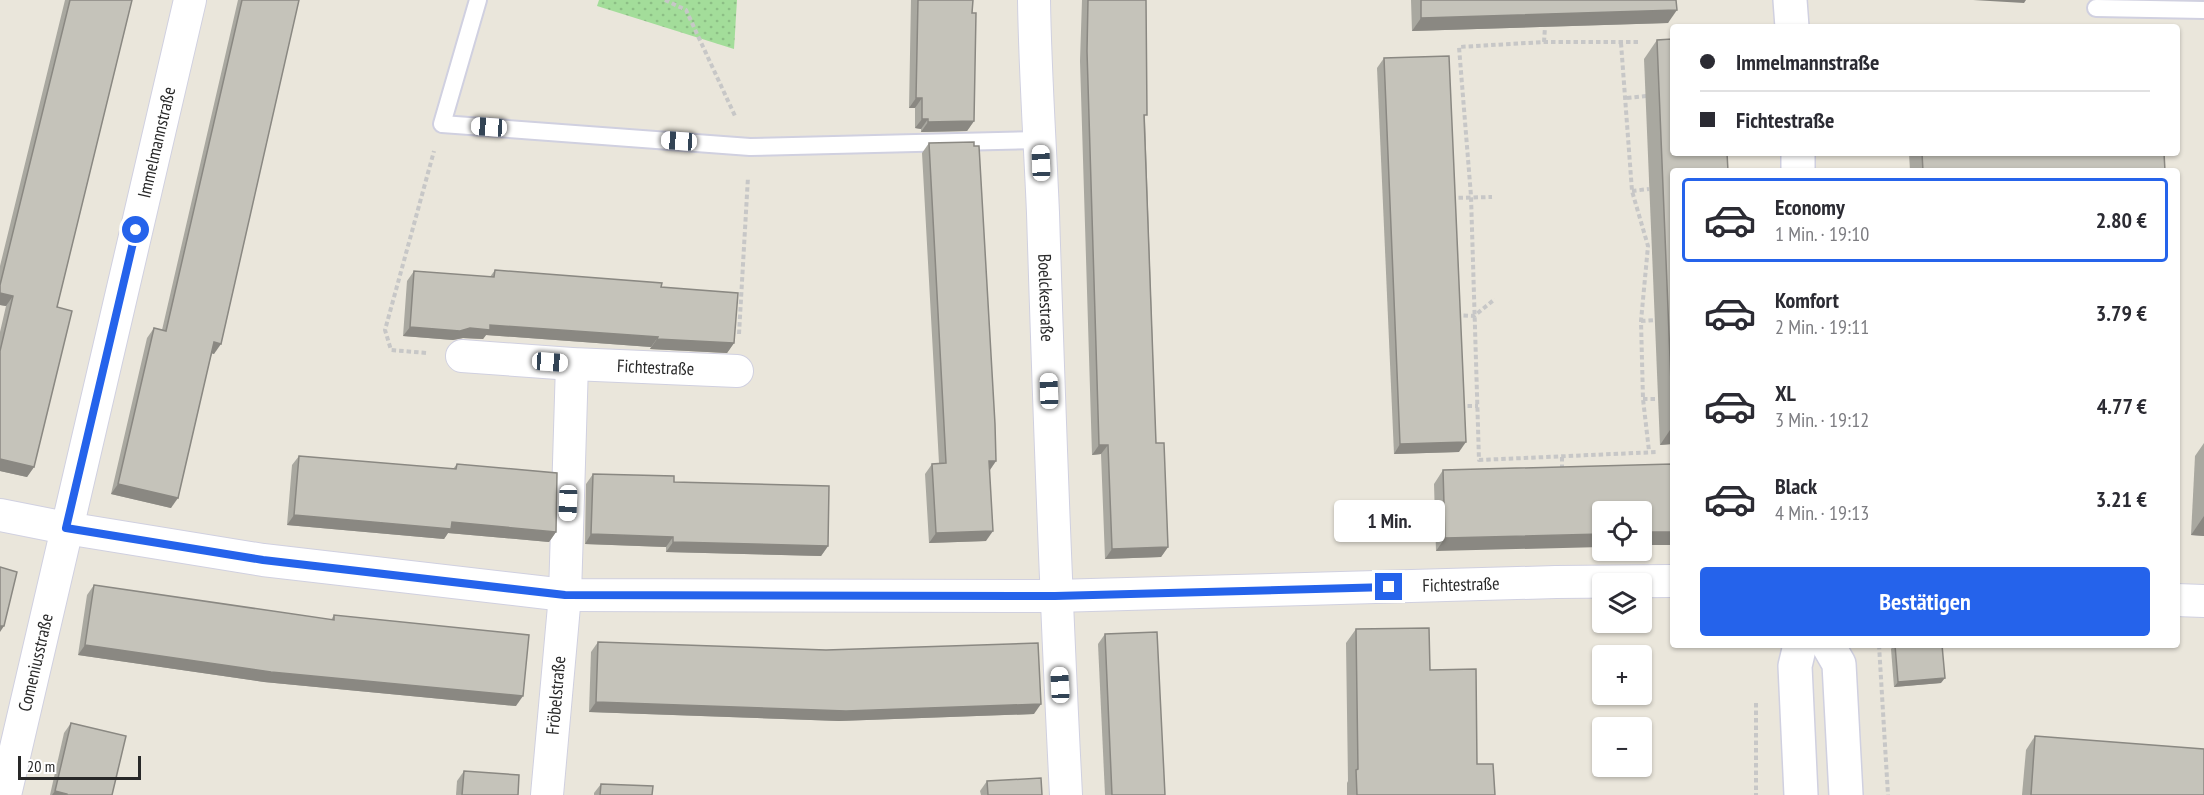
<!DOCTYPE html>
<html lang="de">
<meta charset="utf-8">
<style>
body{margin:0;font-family:"PT Sans Narrow",sans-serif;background:#f7f7f7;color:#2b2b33;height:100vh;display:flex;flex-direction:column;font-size:22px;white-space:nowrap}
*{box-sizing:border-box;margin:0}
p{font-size:20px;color:#7c7c81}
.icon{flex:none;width:33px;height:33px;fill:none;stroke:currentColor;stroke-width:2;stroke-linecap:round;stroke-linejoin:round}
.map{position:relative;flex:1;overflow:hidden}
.side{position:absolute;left:1670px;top:168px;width:510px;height:480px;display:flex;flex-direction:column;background:#fff;border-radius:6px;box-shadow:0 2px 4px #0004}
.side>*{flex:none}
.guide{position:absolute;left:1670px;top:24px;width:510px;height:132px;border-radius:6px;box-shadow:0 2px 4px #0004;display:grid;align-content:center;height:132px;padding:0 30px;background:#fff}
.tools{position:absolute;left:1592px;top:501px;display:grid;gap:12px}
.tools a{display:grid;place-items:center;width:60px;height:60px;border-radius:6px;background:#fff;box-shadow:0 2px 4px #0004;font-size:30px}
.scale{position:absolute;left:18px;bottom:15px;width:123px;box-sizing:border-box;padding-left:6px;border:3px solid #282828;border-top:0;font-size:16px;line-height:21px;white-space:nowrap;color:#282828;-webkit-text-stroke:4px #fff;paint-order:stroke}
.end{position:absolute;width:27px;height:27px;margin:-14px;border:8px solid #2563eb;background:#fff;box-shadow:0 0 0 3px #fff}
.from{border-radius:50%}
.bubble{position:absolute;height:42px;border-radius:6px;background:#fff;box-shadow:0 2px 4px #0004;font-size:20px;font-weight:800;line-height:42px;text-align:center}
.car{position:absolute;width:18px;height:36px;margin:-18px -9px;border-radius:8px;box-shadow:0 0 4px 2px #0007;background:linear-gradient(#fff 24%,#345 0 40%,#fff 0 76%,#345 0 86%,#fff 0)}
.guide b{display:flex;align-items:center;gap:21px;height:57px;font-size:22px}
.guide b+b{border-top:2px solid #e1e1e2}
.guide i{width:15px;height:15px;background:#2b2b33}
ul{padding:10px 0 0;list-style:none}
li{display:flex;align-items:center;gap:18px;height:84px;margin:0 12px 9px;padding:0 18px;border:3px solid transparent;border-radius:6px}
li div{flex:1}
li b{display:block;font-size:22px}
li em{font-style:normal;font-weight:800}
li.active{border-color:#2563eb}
li>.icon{width:54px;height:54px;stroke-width:1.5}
.action{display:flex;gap:12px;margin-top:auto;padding:12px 30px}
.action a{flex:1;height:69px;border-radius:6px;background:#2563eb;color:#fff;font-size:24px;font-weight:800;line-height:69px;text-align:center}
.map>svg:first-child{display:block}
.grass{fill:url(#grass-dots)}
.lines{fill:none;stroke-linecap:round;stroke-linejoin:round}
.lane-casing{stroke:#d0d0e0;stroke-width:20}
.street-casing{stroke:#d0d0e0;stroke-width:34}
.secondary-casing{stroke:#d0d0e0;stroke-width:36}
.path{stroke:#c7c7c7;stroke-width:4;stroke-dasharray:4.5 3;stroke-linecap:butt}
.lane{stroke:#fff;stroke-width:16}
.street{stroke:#fff;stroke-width:32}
.secondary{stroke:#fff;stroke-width:33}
.wall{fill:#a9a8a0}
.shaded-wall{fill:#8a8882}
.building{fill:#c5c3ba;stroke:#8a8882;stroke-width:1.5}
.route{stroke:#2563eb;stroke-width:8}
.labels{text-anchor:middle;stroke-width:4.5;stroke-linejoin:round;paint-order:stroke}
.street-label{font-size:18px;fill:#282828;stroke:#fff}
</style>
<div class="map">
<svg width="2204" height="795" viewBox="0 0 2204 795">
<defs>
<pattern id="grass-dots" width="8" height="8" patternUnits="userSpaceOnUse" patternTransform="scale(1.5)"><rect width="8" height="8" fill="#a3dd9a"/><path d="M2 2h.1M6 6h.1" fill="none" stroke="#8cbe85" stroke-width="1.8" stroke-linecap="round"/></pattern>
</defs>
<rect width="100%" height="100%" fill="#eae6db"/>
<polygon class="grass" points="599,0 737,0 734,49 597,6"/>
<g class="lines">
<g class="lane-casing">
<g id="lane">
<polyline points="478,0 442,124 750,147 1040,140"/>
<polyline points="2096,8 2204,10"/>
</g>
</g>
<g class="street-casing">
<g id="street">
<path id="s1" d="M 1034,0 C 1035,71 1040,142 1043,213 C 1049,407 1056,601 1066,795"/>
<path id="s2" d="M 462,356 L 572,364 L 737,371"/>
<path id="s3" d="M 0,515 L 66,528 L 263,560 L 565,595 L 1055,596 L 1556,582 L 1672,581"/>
<polyline points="2176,600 2204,601"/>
<path id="s4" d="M 5,795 L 190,0"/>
<path id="s5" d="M 547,795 L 565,595 L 572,364"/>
</g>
</g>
<g class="secondary-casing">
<g id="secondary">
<polyline points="1790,0 1792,27"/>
<polyline points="1798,153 1798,171"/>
<polyline points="1800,645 1795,666 1801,795"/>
<polyline points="1828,645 1839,664 1846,795"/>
</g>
</g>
<g class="path">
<polyline points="665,0 686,10 735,116"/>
<polyline points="1544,42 1545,27"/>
<polyline points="1638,42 1544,42 1459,47 1471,196 1479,460 1658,452"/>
<polyline points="1621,43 1632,191 1648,246 1641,321 1643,399 1649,451"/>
<polyline points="1627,98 1646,96"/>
<polyline points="1632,191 1649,189"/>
<polyline points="1451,198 1492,197"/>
<polyline points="1456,315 1474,316 1495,299"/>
<polyline points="1641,321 1655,320"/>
<polyline points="739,334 748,177"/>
<polyline points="426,353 391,350 385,330 434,151"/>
<polyline points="1643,399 1658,399"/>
<polyline points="1460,406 1478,406"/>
<polyline points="1562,457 1562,472"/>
<polyline points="1879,645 1888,795"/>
<polyline points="1756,703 1756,795"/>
</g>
<use href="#lane" class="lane"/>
<use href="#street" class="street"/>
<use href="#secondary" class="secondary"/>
</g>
<g class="wall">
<polygon points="65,0 132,0 57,307 34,467 27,477 0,471 0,332 6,306 0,305 0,266"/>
<polygon points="238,0 299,0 214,354 212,353 171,508 111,494 147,338 154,328 162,330"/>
<polygon points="911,0 973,0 972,13 974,121 967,131 921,132 921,129 915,128 915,108 909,108"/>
<polygon points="1082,0 1146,0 1145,118 1156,443 1168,547 1161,557 1105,559 1101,454 1092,455 1080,61"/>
<polygon points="1411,0 1676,0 1668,23 1412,31"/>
<polygon points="1657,40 1672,171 1672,444 1660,445 1644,59"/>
<polygon points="1384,58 1459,452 1394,454 1377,68"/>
<polygon points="929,143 996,461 990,470 986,541 929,543 925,474 932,464 939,463 922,153"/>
<polygon points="1909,153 2164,153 2165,171 1910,171"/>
<polygon points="495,270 661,287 734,343 727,353 650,349 651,347 486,335 483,339 463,338 453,340 403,336 407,281 414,271 490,277"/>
<polygon points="2204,443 2204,536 2191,535 2195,456"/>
<polygon points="299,456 453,469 457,464 556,532 549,542 448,533 444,539 287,525 292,465"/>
<polygon points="1672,464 1672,545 1641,545 1641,512 1436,551 1434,484 1443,470"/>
<polygon points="593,474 674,482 828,546 821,556 666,552 666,547 585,544 586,484"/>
<polygon points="94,585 331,620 334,615 516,706 264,682 78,655 87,595"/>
<polygon points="1356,629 1430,670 1477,764 1495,795 1347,795 1347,783 1348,781 1346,643"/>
<polygon points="1105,634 1165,795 1105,795 1098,644"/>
<polygon points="598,642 1034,714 839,721 589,712 591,652"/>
<polygon points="1894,645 1942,645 1941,683 1894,687 1891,649"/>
<polygon points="71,723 112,795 50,795 64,733"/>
<polygon points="2035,736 2204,795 2022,795 2026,750"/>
<polygon points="464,771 518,795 456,795 457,781"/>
<polygon points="987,781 1042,795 981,795 980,791"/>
<polygon points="601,784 652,795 594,795 594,793"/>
</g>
<g class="shaded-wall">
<polygon points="1973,0 2026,0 2024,3"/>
<polygon points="1677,10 1668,23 1412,31 1421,18"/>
<polygon points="916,98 922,98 915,108 909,108"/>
<polygon points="922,119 928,119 921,129 915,128"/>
<polygon points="974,121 967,131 921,132 928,122"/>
<polygon points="0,293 13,296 6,306 0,305"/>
<polygon points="490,325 658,337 651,347 486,335 483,339 463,338 453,340 403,336 410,327 470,328"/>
<polygon points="657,339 734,343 727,353 650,349"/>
<polygon points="214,342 221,344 214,354 207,352"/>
<polygon points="1672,427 1672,444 1660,445"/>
<polygon points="1466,442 1459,452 1394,454 1400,444"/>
<polygon points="1099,445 1108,445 1101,454 1092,455"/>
<polygon points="0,459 34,467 27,477 0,471"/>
<polygon points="989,461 996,461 989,471"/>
<polygon points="118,484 178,498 171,508 111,494"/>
<polygon points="294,515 452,522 556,532 549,542 448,533 444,539 287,525"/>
<polygon points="2204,516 2204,536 2191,535"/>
<polygon points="993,531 986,541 929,543 936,533"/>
<rect x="1641" y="532" width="31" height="13"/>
<polygon points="591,534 673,537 666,547 585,544"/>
<polygon points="1602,534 1602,547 1436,551 1445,538"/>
<polygon points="673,542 828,546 821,556 666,552"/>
<polygon points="1168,547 1161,557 1105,559 1112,549"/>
<polygon points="0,626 4,626 0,632"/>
<polygon points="85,645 523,696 516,706 264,682 78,655"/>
<polygon points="1945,678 1941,683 1894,687 1898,682"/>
<polygon points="596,702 1041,704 1034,714 839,721 589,712"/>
<polygon points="55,791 67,794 66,795 52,795"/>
</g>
<g class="building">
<polygon points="70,0 132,0 57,307 72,311 34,467 0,459 0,351 13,296 0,293 0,285"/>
<polygon points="242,0 299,0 221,344 214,342 178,498 118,484 154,328 166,331"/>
<polygon points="918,0 973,0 972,13 976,13 974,121 928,122 928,119 922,119 922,98 916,98"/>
<polygon points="1088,0 1146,0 1147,115 1144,115 1156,443 1164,443 1168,547 1112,549 1108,445 1099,445 1087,51"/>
<polygon points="1421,0 1676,0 1677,10 1421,18"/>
<polygon points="1672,39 1672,153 1727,153 1728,171 1672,171 1672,407 1657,40"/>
<polygon points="1449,56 1466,442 1400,444 1384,58"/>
<polygon points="974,142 974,146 979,146 995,424 996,461 989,461 993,531 936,533 932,464 946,463 929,143"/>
<polygon points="1922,153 2164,153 2165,171 1923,171"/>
<polygon points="495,270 662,283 661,287 738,293 734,343 657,339 658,337 490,325 490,330 470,328 460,331 410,327 414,271 494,277"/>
<polygon points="299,456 456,469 457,464 557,473 556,532 452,522 451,529 294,515"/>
<polygon points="1672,464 1672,532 1641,532 1641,512 1602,512 1602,534 1445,538 1443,470"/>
<polygon points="593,474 674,476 674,482 829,486 828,546 673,542 673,537 591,534"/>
<polygon points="0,567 17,572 4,626 0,626"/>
<polygon points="94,585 334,620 334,615 529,635 523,696 271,672 85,645"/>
<polygon points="1429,628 1430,670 1476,669 1477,764 1493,764 1495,795 1357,795 1356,770 1358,769 1356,629"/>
<polygon points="1157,632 1165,795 1112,795 1105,634"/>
<polygon points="598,642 826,650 1038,643 1041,704 846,711 596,702"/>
<polygon points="1895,645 1942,645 1945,678 1898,682"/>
<polygon points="71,723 126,736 112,795 67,795 67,794 55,791"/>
<polygon points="2035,736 2204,749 2204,795 2031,795"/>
<polygon points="464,771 519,775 518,795 462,795"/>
<polygon points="1041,778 1042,795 988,795 987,781"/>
<polygon points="601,784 653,786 652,795 600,795"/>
</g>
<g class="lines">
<polyline class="route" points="136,230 66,528 263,560 565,595 1055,596 1389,587"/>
</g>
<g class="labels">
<g class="street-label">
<text dy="6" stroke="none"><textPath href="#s4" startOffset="670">Immelmannstraße</textPath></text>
<text dy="6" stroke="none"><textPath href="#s1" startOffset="298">Boelckestraße</textPath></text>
<text dy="6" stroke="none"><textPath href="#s2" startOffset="194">Fichtestraße</textPath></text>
<text dy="6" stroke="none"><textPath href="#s3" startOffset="1467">Fichtestraße</textPath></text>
<text dy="6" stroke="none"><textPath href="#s4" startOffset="136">Comeniusstraße</textPath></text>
<text dy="6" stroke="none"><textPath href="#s5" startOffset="100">Fröbelstraße</textPath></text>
</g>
</g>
</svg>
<div class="tools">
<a><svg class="icon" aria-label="locate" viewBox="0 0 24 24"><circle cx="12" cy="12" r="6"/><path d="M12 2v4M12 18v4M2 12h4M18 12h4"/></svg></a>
<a><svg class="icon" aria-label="layers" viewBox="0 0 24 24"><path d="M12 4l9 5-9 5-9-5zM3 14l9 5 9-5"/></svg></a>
<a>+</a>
<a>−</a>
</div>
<div class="scale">20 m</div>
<i class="end from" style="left:136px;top:230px"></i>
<i class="end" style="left:1389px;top:587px"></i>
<div class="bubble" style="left:1334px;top:500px;width:111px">1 Min.</div>
<i class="car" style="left:489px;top:127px;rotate:274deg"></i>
<i class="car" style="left:679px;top:141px;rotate:274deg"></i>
<i class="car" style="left:1041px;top:163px;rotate:358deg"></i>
<i class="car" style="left:550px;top:362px;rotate:94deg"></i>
<i class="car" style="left:1049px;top:391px;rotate:358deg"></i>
<i class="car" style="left:568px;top:503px;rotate:182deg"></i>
<i class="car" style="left:1060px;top:685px;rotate:357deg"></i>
<div class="guide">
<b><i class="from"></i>Immelmannstraße</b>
<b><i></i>Fichtestraße</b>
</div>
<section class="side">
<ul>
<li class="active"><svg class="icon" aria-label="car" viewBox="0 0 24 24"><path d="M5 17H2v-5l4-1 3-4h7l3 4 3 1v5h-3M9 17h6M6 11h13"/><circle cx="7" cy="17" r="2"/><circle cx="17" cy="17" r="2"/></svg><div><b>Economy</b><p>1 Min. · 19:10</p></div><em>2.80 €</em></li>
<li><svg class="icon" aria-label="car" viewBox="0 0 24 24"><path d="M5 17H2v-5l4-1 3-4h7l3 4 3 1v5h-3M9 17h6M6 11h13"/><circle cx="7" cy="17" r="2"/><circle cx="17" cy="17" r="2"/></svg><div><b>Komfort</b><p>2 Min. · 19:11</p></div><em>3.79 €</em></li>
<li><svg class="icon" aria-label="car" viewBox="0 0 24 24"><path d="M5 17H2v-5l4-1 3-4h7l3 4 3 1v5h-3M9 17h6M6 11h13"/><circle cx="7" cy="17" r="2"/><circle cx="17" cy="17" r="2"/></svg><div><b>XL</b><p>3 Min. · 19:12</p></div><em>4.77 €</em></li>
<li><svg class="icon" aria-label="car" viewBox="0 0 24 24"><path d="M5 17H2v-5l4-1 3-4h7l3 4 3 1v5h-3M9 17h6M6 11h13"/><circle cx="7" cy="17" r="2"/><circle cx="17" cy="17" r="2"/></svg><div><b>Black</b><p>4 Min. · 19:13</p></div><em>3.21 €</em></li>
</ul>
<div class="action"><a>Bestätigen</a></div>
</section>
</div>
